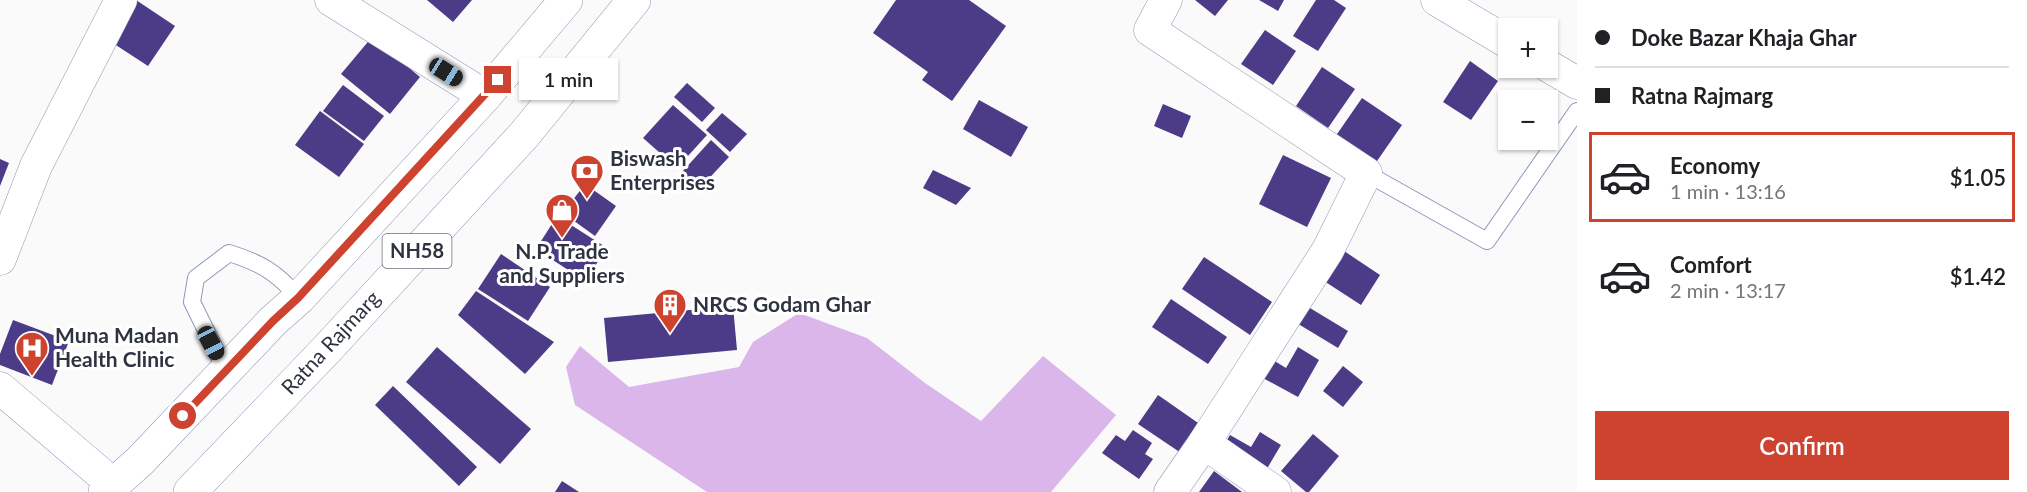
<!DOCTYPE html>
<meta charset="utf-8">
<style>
body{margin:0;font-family:Lato,sans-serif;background:#f2f2f2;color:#202124;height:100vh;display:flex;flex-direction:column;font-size:22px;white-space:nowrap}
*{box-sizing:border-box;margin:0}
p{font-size:20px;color:#757577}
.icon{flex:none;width:33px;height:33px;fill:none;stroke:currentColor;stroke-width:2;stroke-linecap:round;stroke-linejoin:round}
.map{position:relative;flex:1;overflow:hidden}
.panel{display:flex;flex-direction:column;background:#fff;width:450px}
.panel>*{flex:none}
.banner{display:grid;align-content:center;height:132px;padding:0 18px;background:#fff}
.tools{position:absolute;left:1498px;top:18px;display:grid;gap:12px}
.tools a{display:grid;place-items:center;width:60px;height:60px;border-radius:0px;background:#fff;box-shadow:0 2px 4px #0004;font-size:30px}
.end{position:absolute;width:27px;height:27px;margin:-14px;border:8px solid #ce4230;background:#fff;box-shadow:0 0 0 3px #fff}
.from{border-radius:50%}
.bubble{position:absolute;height:42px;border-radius:0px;background:#fff;box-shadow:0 2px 4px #0004;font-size:20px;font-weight:600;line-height:42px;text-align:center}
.car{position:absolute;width:18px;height:36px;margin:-18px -9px;border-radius:8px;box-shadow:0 0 4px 2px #0007;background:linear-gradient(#222 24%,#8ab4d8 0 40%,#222 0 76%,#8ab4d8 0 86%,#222 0)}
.banner b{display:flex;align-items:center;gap:21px;height:57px;font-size:22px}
.banner b+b{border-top:2px solid #e0e0e0}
.banner i{width:15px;height:15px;background:#202124}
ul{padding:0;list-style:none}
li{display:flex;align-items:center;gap:18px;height:90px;margin:0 12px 9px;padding:0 6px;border:3px solid transparent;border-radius:0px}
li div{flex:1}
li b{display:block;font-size:22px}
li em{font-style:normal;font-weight:600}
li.current{border-color:#ce4230}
li>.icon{width:54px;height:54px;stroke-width:1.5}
.action{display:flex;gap:12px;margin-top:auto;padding:12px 18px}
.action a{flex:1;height:69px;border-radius:0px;background:#ce4230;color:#fff;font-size:24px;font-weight:600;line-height:69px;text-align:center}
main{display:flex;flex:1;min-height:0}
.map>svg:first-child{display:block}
.green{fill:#dbb6ea}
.building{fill:#4c3b86}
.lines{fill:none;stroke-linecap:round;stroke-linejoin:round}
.service-casing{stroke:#8b99b9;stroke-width:18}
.minor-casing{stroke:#8b99b9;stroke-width:33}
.trunk-casing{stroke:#8b99b9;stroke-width:34}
.service{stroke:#fff;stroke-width:16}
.minor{stroke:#fff;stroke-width:32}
.trunk{stroke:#fff;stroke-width:33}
.route{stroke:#ce4230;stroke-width:8}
.labels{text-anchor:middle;stroke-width:6;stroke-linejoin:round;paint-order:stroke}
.shield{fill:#fff;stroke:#6c7079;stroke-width:1.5}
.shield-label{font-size:20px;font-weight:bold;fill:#2d3340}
.poi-label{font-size:21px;font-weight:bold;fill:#2d3340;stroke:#fff;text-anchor:start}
.street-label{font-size:21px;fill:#2d3340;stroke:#fff}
</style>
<main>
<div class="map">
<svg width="1577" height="492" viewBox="0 0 1577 492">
<rect width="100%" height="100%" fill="#fafafa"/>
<polygon class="green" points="799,313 867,338 925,383 981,421 1043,356 1116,415 1051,492 707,492 575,405 566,367 580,346 629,387 739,367 753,342"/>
<g class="building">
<polygon points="136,0 175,26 148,66 105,38"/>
<polygon points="427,0 472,0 453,22"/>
<polygon points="896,0 969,0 1006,26 952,101 922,80 928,72 873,33"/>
<polygon points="1195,0 1228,0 1215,16"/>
<polygon points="1259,0 1284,0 1278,11"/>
<polygon points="1316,0 1334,0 1346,8 1318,51 1293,36"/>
<polygon points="1265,30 1296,51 1273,85 1241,64"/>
<polygon points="372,37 420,77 390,114 341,74"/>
<polygon points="1470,61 1498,81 1471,120 1443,102"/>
<polygon points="1322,67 1355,89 1328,128 1296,106"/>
<polygon points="687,83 715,108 702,122 674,97"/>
<polygon points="343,85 384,116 364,141 323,111"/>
<polygon points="1362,98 1402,125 1375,164 1335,137"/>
<polygon points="979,100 1028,127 1011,157 963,129"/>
<polygon points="1163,104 1191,116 1182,138 1154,126"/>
<polygon points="673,105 707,135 677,168 643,138"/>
<polygon points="320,111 364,144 339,177 295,145"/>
<polygon points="722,113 747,134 730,152 706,130"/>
<polygon points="711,140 729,157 700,188 682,172"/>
<polygon points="1283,155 1331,178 1307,227 1259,204"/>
<polygon points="0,159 9,163 0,186"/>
<polygon points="933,170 971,188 956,205 923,188"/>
<polygon points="585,184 616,206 595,236 563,213"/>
<polygon points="557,216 607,248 585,281 536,249"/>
<polygon points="1344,251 1380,275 1361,305 1324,281"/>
<polygon points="501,254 550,287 528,321 478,289"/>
<polygon points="1204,257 1272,302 1250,335 1182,289"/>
<polygon points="476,291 554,342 525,374 458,315"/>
<polygon points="1171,299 1227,337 1208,364 1152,327"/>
<polygon points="1305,305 1348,331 1338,348 1295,322"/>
<polygon points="733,306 737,350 608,362 604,318"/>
<polygon points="13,320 69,341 52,385 0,365 0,354"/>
<polygon points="437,347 531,429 500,464 406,382"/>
<polygon points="1298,347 1319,360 1298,397 1263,378 1273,360 1286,368"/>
<polygon points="1343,366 1363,382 1343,407 1323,391"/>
<polygon points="393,386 477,467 459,486 375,405"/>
<polygon points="1158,395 1201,425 1181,453 1138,424"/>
<polygon points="1133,430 1152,443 1145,454 1153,459 1139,479 1102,453 1116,435 1125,441"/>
<polygon points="1260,432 1281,445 1265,472 1223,447 1230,435 1251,447"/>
<polygon points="1313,434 1339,456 1309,492 1306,492 1281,471"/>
<polygon points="1214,471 1242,492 1199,492"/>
<polygon points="562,481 579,492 555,492"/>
</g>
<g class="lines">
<g class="service-casing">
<g id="service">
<polyline points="1366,173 1487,241 1577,111"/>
<path d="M 226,371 L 192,302 L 196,278 L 229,253 C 261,263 276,272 299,298"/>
</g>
</g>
<g class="minor-casing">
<g id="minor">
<polyline points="331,0 485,96"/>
<polyline points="1166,0 1150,30 1366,173 1328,250 1204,443 1170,492"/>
<polyline points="1437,0 1509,43"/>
<polyline points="1548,66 1577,83"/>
<polyline points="0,259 36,166 121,0"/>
<polyline points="0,388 113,484"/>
<polyline points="1204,443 1275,492"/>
</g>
</g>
<g class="trunk-casing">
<g id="trunk">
<polyline points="105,492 140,461 273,321 299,298 485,96 566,0"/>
<polyline points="190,492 328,348 524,135 634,0"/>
</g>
</g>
<use href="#service" class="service"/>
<use href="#minor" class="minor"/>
<use href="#trunk" class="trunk"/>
</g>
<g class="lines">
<polyline class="route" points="183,416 273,321 298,298 498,80"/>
</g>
<defs>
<g id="bank-pin" transform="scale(1.725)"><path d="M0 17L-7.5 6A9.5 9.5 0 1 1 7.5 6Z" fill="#ce4230" stroke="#fff"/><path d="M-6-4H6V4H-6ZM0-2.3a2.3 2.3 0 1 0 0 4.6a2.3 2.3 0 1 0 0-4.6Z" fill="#fff"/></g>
<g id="shop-pin" transform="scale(1.725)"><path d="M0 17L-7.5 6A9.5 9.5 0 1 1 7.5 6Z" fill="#ce4230" stroke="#fff"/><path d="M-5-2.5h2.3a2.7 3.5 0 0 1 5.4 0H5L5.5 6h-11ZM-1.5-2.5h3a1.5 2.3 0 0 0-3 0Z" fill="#fff"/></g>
<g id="building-pin" transform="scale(1.725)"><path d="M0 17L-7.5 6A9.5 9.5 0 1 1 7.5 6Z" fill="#ce4230" stroke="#fff"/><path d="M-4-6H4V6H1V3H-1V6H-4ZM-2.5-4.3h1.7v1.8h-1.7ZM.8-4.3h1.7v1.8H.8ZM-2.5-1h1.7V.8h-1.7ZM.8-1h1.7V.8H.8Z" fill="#fff"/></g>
<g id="hospital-pin" transform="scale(1.725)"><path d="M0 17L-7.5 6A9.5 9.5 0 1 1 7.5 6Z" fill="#ce4230" stroke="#fff"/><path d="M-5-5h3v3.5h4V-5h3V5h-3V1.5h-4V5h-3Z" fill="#fff"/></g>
</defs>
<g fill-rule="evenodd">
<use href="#bank-pin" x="587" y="171"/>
<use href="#shop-pin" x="562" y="210"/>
<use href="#building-pin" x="670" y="305"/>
<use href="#hospital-pin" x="32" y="348"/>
</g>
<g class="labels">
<rect class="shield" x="382.5" y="234" width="69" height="34" rx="4.5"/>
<g class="shield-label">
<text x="417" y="258">NH58</text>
</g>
<g class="poi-label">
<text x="610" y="166">Biswash<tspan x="610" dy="24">Enterprises</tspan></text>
<text x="562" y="259" text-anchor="middle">N.P. Trade<tspan x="562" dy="24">and Suppliers</tspan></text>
<text x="693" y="312">NRCS Godam Ghar</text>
<text x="55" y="343">Muna Madan<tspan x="55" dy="24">Health Clinic</tspan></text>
</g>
<g class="street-label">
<text transform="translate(331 343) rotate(-47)" y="7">Ratna Rajmarg</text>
</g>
</g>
</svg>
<div class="tools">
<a>+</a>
<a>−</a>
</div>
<i class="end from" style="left:183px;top:416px"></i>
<i class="end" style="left:498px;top:80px"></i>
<div class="bubble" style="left:519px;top:58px;width:99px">1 min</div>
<i class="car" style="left:446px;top:72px;rotate:122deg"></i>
<i class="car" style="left:211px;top:343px;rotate:152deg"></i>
</div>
<section class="panel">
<div class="banner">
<b><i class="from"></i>Doke Bazar Khaja Ghar</b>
<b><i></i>Ratna Rajmarg</b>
</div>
<ul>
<li class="current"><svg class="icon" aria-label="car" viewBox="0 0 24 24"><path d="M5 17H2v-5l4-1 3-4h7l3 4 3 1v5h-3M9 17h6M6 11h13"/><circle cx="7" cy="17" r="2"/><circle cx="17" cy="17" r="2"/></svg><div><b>Economy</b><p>1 min · 13:16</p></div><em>$1.05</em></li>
<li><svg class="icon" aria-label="car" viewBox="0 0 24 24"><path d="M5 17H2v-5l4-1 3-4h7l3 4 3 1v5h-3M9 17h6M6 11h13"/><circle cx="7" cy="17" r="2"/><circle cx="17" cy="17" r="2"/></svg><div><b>Comfort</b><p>2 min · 13:17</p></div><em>$1.42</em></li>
</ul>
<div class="action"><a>Confirm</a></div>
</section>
</main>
